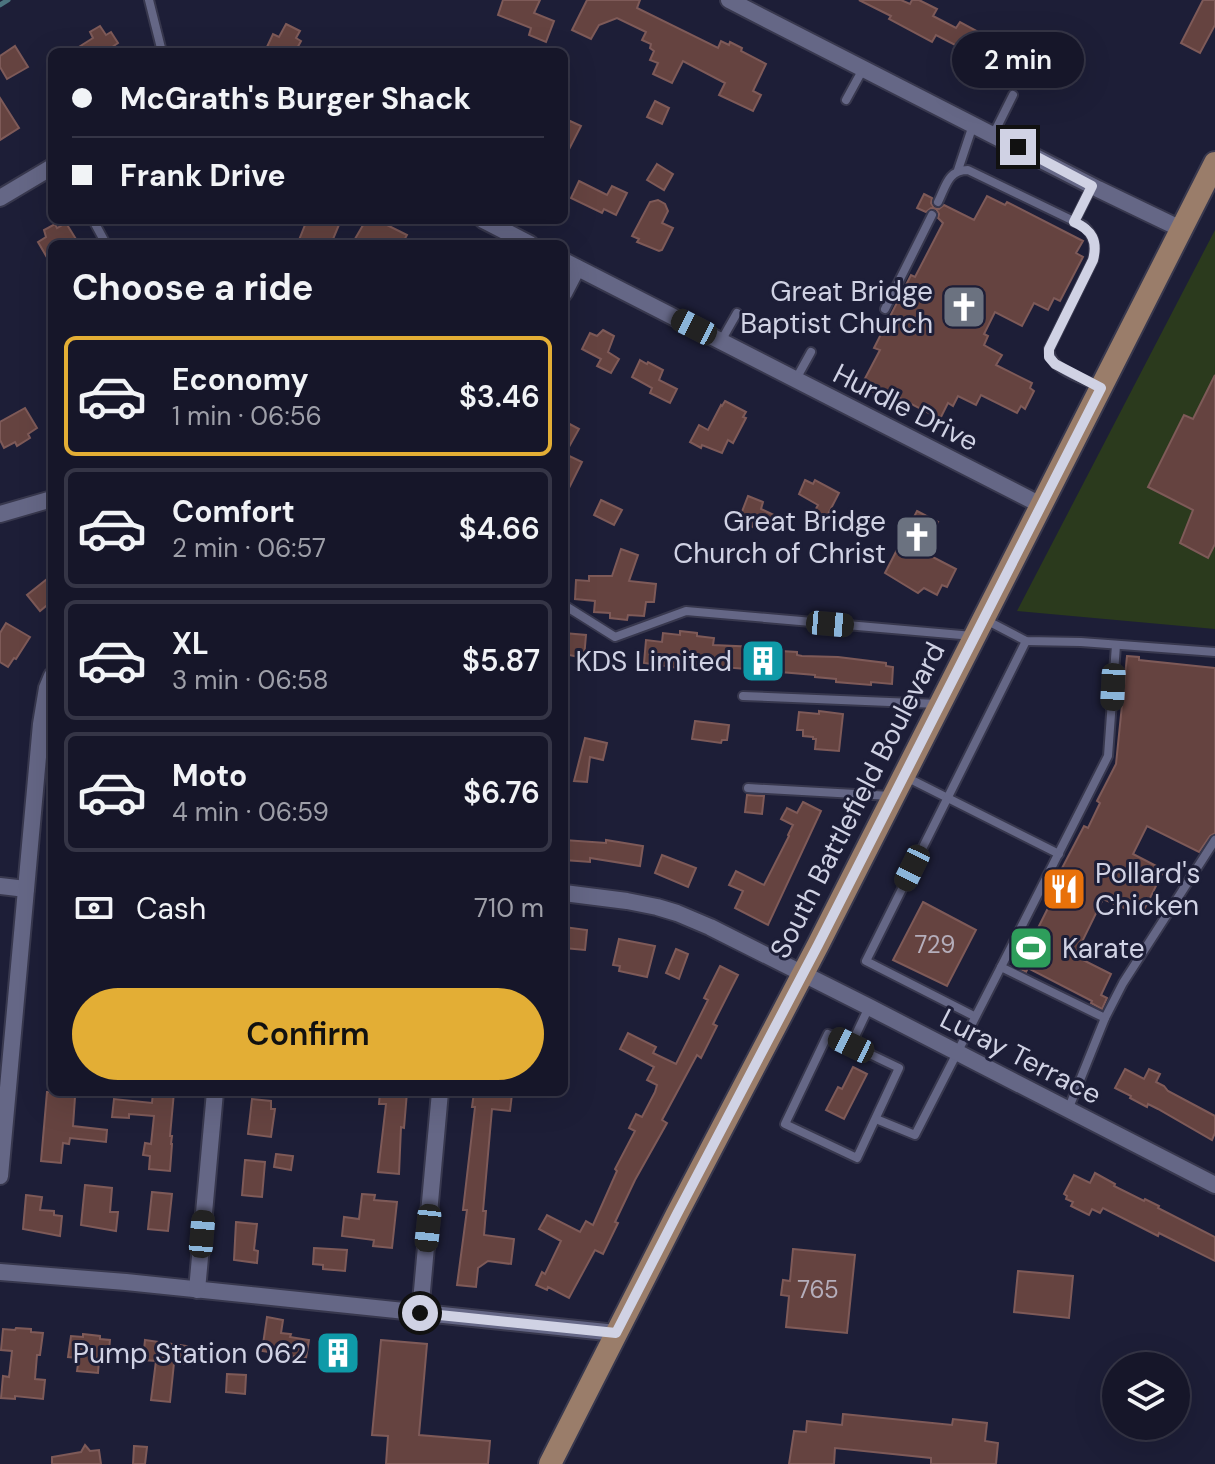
<!DOCTYPE html>
<meta charset="utf-8">
<style>
body{margin:0;font-family:"DM Sans",sans-serif;background:#232335;color:#f1f3f6;height:100vh;display:flex;flex-direction:column;font-size:30px;white-space:nowrap}
*{box-sizing:border-box;margin:0}
p{font-size:26px;color:#9e9fa8}
.icon{flex:none;width:44px;height:44px;fill:none;stroke:currentColor;stroke-width:2;stroke-linecap:round;stroke-linejoin:round}
.map{position:relative;flex:1;overflow:hidden}
.drawer{position:absolute;left:48px;top:240px;width:520px;height:856px;display:flex;flex-direction:column;background:#161629;border-radius:12px;box-shadow:0 8px 32px #0002,0 0 0 2px #353546}
.drawer>*{flex:none}
.top-card{position:absolute;left:48px;top:48px;width:520px;height:176px;border-radius:12px;box-shadow:0 8px 32px #0002,0 0 0 2px #353546;display:grid;align-content:center;height:176px;padding:0 24px;background:#161629}
.buttons{position:absolute;left:1102px;top:1352px;display:grid;gap:16px}
.buttons a{display:grid;place-items:center;width:88px;height:88px;border-radius:50%;background:#161629;box-shadow:0 8px 32px #0002,0 0 0 2px #353546;font-size:40px}
.end{position:absolute;width:36px;height:36px;margin:-18px;border:10px solid #d0d2e4;background:#111;box-shadow:0 0 0 4px #111}
.from{border-radius:50%}
.bubble{position:absolute;height:56px;border-radius:28px;background:#161629;box-shadow:0 8px 32px #0002,0 0 0 2px #353546;font-size:26px;font-weight:600;line-height:56px;text-align:center}
.car{position:absolute;width:24px;height:48px;margin:-24px -12px;border-radius:10px;box-shadow:0 0 6px 2px #0007;background:linear-gradient(#222 24%,#8ab4d8 0 40%,#222 0 76%,#8ab4d8 0 86%,#222 0)}
.top-card b{display:flex;align-items:center;gap:28px;height:76px;font-size:30px}
.top-card b+b{border-top:2px solid #353546}
.top-card i{width:20px;height:20px;background:#f1f3f6}
ul{padding:0;list-style:none}
li{display:flex;align-items:center;gap:24px;height:120px;margin:0 16px 12px;padding:0 8px;border:4px solid #353546;border-radius:12px}
li div{flex:1}
li b{display:block;font-size:30px}
li em{font-style:normal;font-weight:600}
li.on{border-color:#e3ae35}
li>.icon{width:72px;height:72px;stroke-width:1.5}
h2{padding:0 24px;font-size:36px;line-height:96px}
.pay{display:flex;align-items:center;gap:20px;height:88px;padding:0 24px;font-size:30px}
.pay p{margin-inline-start:auto}
.button{display:flex;gap:16px;margin-top:auto;padding:16px 24px}
.button a{flex:1;height:92px;border-radius:48px;background:#e3ae35;color:#111;font-size:32px;font-weight:600;line-height:92px;text-align:center}
.map>svg:first-child{display:block}
.green{fill:#2b3a1d}
.lines{fill:none;stroke-linecap:round;stroke-linejoin:round}
.stream{stroke:#4b737e;stroke-width:5}
.building{fill:#654340;stroke:#7e5a58;stroke-width:2}
.service-casing{stroke:#38384e;stroke-width:12}
.minor-casing{stroke:#38384e;stroke-width:20}
.primary-casing{stroke:#38384e;stroke-width:26}
.service{stroke:#656786;stroke-width:8}
.minor{stroke:#656786;stroke-width:16}
.primary{stroke:#9a7d6a;stroke-width:22}
.route{stroke:#d0d2e4;stroke-width:10}
.labels{text-anchor:middle;stroke-width:6;stroke-linejoin:round;paint-order:stroke}
.number-label{font-size:24px;fill:#b5aebb}
.poi-label{font-size:28px;fill:#d0d2e4;stroke:#1d1e37;text-anchor:end}
.street-label{font-size:28px;fill:#d0d2e4;stroke:#1d1e37}
</style>
<div class="map">
<svg width="1215" height="1464" viewBox="0 0 1215 1464">
<rect width="100%" height="100%" fill="#1d1e37"/>
<polygon class="green" points="1215,230 1215,629 1017,611"/>
<g class="lines">
<polyline class="stream" points="0,5 8,0"/>
</g>
<g class="building">
<polygon points="503,0 540,0 534,13 554,21 546,42 529,35 531,28 498,15"/>
<polygon points="587,0 640,0 637,8 718,48 721,41 729,45 730,42 742,48 741,51 766,64 753,91 761,95 753,111 719,95 725,83 683,61 672,83 653,74 658,63 650,60 654,51 650,48 651,44 642,40 646,32 617,18 599,25 591,39 572,30"/>
<polygon points="859,0 901,0 910,4 912,0 919,0 937,9 933,16 956,28 960,22 1008,48 1000,64 961,44 959,47 936,35 932,42 889,19 891,16"/>
<polygon points="1203,0 1215,0 1215,25 1200,53 1181,43"/>
<polygon points="286,24 300,31 296,38 301,41 295,52 273,52 266,49 273,34 279,37"/>
<polygon points="100,26 106,35 111,32 118,43 105,52 71,52 93,38 90,32"/>
<polygon points="15,46 28,67 7,79 0,67 0,56"/>
<polygon points="0,98 19,128 0,140"/>
<polygon points="655,101 669,108 662,124 647,117"/>
<polygon points="570,121 581,126 564,159 564,132"/>
<polygon points="657,164 673,174 664,190 647,180"/>
<polygon points="579,181 607,195 612,186 627,193 616,215 604,209 602,213 571,198"/>
<polygon points="924,194 932,198 931,203 934,208 939,209 944,205 974,220 987,196 1005,205 1007,202 1083,241 1076,253 1083,257 1060,301 1054,298 1048,310 1034,303 1022,326 995,312 984,334 988,336 984,345 1002,355 996,365 1032,383 1030,388 1034,391 1025,409 1021,406 1017,413 981,395 976,405 958,396 953,406 948,403 940,419 877,386 874,392 861,386 880,350 874,348 911,275 915,277 943,223 938,218 939,214 936,209 931,208 926,212 917,208"/>
<polygon points="658,200 665,204 668,211 662,223 673,228 662,250 659,251 637,242 639,239 632,236 650,202"/>
<polygon points="307,220 341,220 331,244 308,244 299,240"/>
<polygon points="366,220 377,220 407,235 402,244 352,244"/>
<polygon points="66,223 79,244 52,244 52,266 38,242 46,237 44,230 55,224 57,228"/>
<polygon points="603,330 614,336 608,352 619,359 611,373 597,366 601,359 582,349 590,333 597,336"/>
<polygon points="640,360 647,364 648,362 663,370 659,380 677,389 670,403 650,393 652,388 632,377"/>
<polygon points="1215,375 1215,544 1208,558 1180,543 1193,510 1148,487 1184,415 1193,419"/>
<polygon points="725,401 746,412 743,417 746,418 733,443 728,440 722,453 702,445 701,448 690,442 699,425 708,430 721,405 722,406"/>
<polygon points="25,408 37,428 28,434 30,438 17,446 15,442 4,448 0,440 0,422"/>
<polygon points="564,421 579,429 565,454 582,462 564,498"/>
<polygon points="805,480 813,484 815,480 839,493 825,520 813,514 818,505 799,494"/>
<polygon points="748,496 763,502 761,509 776,516 769,529 754,521 752,527 738,522"/>
<polygon points="601,500 622,510 614,525 594,515"/>
<polygon points="917,511 938,522 923,552 956,569 947,587 942,585 937,595 924,588 918,593 885,573"/>
<polygon points="621,549 638,555 629,581 656,584 654,602 646,602 644,616 628,615 627,620 610,618 610,613 594,612 595,601 575,599 576,580 589,581 589,576 612,576"/>
<polygon points="52,575 52,601 40,611 27,595"/>
<polygon points="6,623 30,637 16,659 14,658 8,667 0,662 0,633"/>
<polygon points="680,631 697,633 697,636 714,638 713,645 782,648 781,651 797,652 797,655 802,656 838,657 886,663 886,666 893,667 892,684 871,682 871,685 836,682 836,679 815,677 815,675 711,666 710,668 686,665 686,669 644,663 646,640 662,642 663,633 680,635"/>
<polygon points="564,633 586,635 584,658 564,654"/>
<polygon points="1127,656 1139,657 1139,660 1215,668 1215,833 1210,836 1199,852 1147,826 1133,854 1164,870 1144,910 1129,902 1126,909 1103,899 1075,956 1111,974 1101,995 1107,998 1102,1009 1091,1003 1092,1001 1028,968 1026,972 1015,966 1020,955 1024,956 1065,874 1060,872 1084,826 1088,828 1100,803 1097,801 1116,764"/>
<polygon points="819,711 843,714 839,751 815,749 816,739 813,739 813,737 803,736 803,730 797,730 799,712 819,714"/>
<polygon points="695,721 729,725 727,740 722,740 721,743 692,739"/>
<polygon points="585,738 607,743 603,760 590,757 587,782 574,781"/>
<polygon points="747,795 764,796 762,814 745,812"/>
<polygon points="803,802 821,811 768,925 735,908 743,891 729,885 736,871 764,885 789,836 788,835 793,825 781,819 787,808 797,813"/>
<polygon points="564,840 606,843 606,840 643,846 640,866 590,858 590,862 564,860"/>
<polygon points="662,855 696,868 688,887 655,873"/>
<polygon points="923,902 976,930 947,986 893,960"/>
<polygon points="564,927 587,930 585,950 564,948"/>
<polygon points="619,939 655,946 647,977 619,971 620,966 613,965"/>
<polygon points="676,949 688,954 679,979 666,973"/>
<polygon points="720,966 738,975 713,1024 717,1026 701,1058 697,1055 662,1120 667,1123 635,1180 615,1222 618,1223 603,1254 595,1250 569,1298 548,1287 547,1290 536,1285 542,1272 545,1274 561,1241 539,1229 547,1215 580,1232 586,1221 593,1225 617,1171 615,1169 635,1131 629,1128 636,1114 642,1117 655,1092 657,1085 647,1080 654,1067 620,1049 628,1033 656,1047 653,1053 676,1064 708,1000 704,998"/>
<polygon points="853,1067 867,1074 844,1119 826,1110 838,1087 842,1089"/>
<polygon points="1125,1069 1144,1079 1149,1069 1160,1074 1156,1082 1164,1086 1168,1091 1215,1116 1215,1133 1212,1140 1158,1109 1148,1104 1147,1107 1130,1098 1131,1096 1115,1088"/>
<polygon points="47,1092 73,1092 73,1096 75,1097 73,1126 107,1130 106,1142 70,1138 69,1144 63,1143 61,1163 41,1161"/>
<polygon points="153,1092 174,1092 170,1136 172,1136 171,1144 172,1144 170,1171 149,1169 150,1156 143,1155 145,1143 151,1144 154,1116 129,1114 129,1118 112,1117 114,1099 152,1103"/>
<polygon points="380,1092 407,1092 404,1128 401,1127 399,1174 378,1172 386,1104 379,1104"/>
<polygon points="474,1092 512,1094 510,1111 492,1109 483,1211 486,1211 484,1235 514,1239 511,1264 488,1261 478,1268 476,1287 457,1285 467,1210 463,1210 475,1107 472,1107"/>
<polygon points="252,1099 271,1101 271,1109 275,1109 271,1137 248,1134"/>
<polygon points="276,1154 293,1156 291,1170 274,1167"/>
<polygon points="245,1160 265,1162 262,1197 242,1195"/>
<polygon points="1095,1173 1115,1184 1114,1186 1144,1201 1145,1199 1159,1206 1158,1208 1215,1237 1215,1261 1159,1233 1158,1236 1103,1208 1100,1213 1092,1209 1089,1215 1071,1206 1073,1202 1066,1199 1067,1196 1064,1194 1074,1175 1090,1183"/>
<polygon points="85,1185 112,1188 110,1212 118,1212 116,1231 81,1225"/>
<polygon points="152,1192 172,1194 168,1231 148,1229"/>
<polygon points="362,1194 375,1195 374,1200 397,1202 392,1248 373,1246 374,1240 342,1236 344,1217 359,1219"/>
<polygon points="26,1195 42,1197 40,1210 54,1211 54,1215 62,1216 60,1236 23,1229"/>
<polygon points="236,1222 257,1224 254,1250 258,1251 257,1263 234,1260"/>
<polygon points="314,1248 347,1250 345,1271 323,1269 323,1265 313,1264"/>
<polygon points="793,1249 855,1255 847,1333 786,1327 789,1296 781,1295 783,1280 790,1281"/>
<polygon points="1018,1271 1073,1276 1069,1318 1014,1312"/>
<polygon points="267,1317 283,1320 281,1333 291,1334 290,1337 309,1340 306,1358 294,1356 290,1358 287,1355 262,1351"/>
<polygon points="16,1328 31,1329 31,1332 43,1333 40,1355 37,1355 35,1379 45,1380 43,1399 15,1396 15,1399 1,1398 3,1376 9,1377 12,1351 1,1350 3,1329 15,1330"/>
<polygon points="83,1334 100,1336 100,1339 110,1340 108,1361 99,1360 98,1373 77,1371 79,1358 68,1357 71,1336 83,1337"/>
<polygon points="145,1340 187,1346 185,1364 174,1363 170,1402 151,1400 156,1361 143,1360"/>
<polygon points="381,1340 427,1344 419,1435 490,1441 488,1464 386,1464 388,1436 372,1435"/>
<polygon points="227,1374 246,1375 245,1394 226,1392"/>
<polygon points="843,1414 952,1425 953,1419 987,1423 985,1441 998,1443 996,1464 931,1464 931,1458 835,1448 834,1464 789,1464 794,1431 806,1432 807,1421 842,1425"/>
<polygon points="85,1445 90,1451 99,1450 101,1464 52,1464 52,1457 81,1452"/>
<polygon points="134,1446 147,1447 145,1464 133,1464"/>
</g>
<g class="lines">
<g class="service-casing">
<g id="service">
<polyline points="149,0 162,52"/>
<polyline points="846,100 863,69"/>
<polyline points="993,135 1013,95"/>
<polyline points="958,170 973,125"/>
<path d="M 938,202 C 946,186 948,170 968,170 L 1084,226 C 1095,237 1096,246 1093,260 L 1049,349 C 1050,370 1081,378 1098,386"/>
<polyline points="93,220 106,244"/>
<polyline points="1074,222 1092,186"/>
<polyline points="885,309 932,215"/>
<polyline points="721,341 737,313"/>
<polyline points="796,379 811,352"/>
<polyline points="564,605 615,637 686,611 973,636"/>
<polyline points="984,619 1026,641 1081,642 1215,652"/>
<polyline points="1116,645 1108,756 1001,967 1105,1018 1123,983 1215,840"/>
<polyline points="743,696 938,704"/>
<polyline points="904,776 1059,854"/>
<polyline points="748,788 891,796"/>
<polyline points="974,1016 866,961 1026,641"/>
<polygon points="828,1034 899,1068 857,1158 785,1124"/>
<polyline points="851,1045 869,1007"/>
<polyline points="1068,1110 1105,1018"/>
<polyline points="876,1119 915,1135 1001,967"/>
</g>
</g>
<g class="minor-casing">
<g id="minor">
<polyline points="729,0 1098,189 1181,229"/>
<polyline points="0,198 52,167"/>
<polyline points="483,220 530,244"/>
<polyline points="564,261 1041,505"/>
<polyline points="564,293 577,268"/>
<polyline points="0,514 52,499"/>
<polyline points="0,886 26,889"/>
<polyline points="564,893 627,901 657,907 677,913 710,927 869,1007 1215,1185"/>
<polyline points="0,1176 41,724 47,688 52,676"/>
<polyline points="0,1272 126,1282 616,1333"/>
<polyline points="197,1290 215,1092"/>
<polyline points="420,1313 440,1092"/>
</g>
</g>
<g class="primary-casing">
<polyline id="primary" points="550,1464 677,1214 818,945 1215,163"/>
</g>
<use href="#service" class="service"/>
<use href="#minor" class="minor"/>
<use href="#primary" class="primary"/>
</g>
<g class="lines">
<path class="route" d="M 420,1313 L 616,1333 L 677,1214 L 818,945 L 1101,388 L 1055,364 L 1049,357 L 1049,349 L 1093,260 C 1098,241 1092,230 1074,222 L 1092,186 L 1018,147"/>
</g>
<defs>
<g id="church-square" transform="scale(2.3)"><rect x="-9" y="-9" width="18" height="18" rx="4" fill="#6b7280" stroke="#1d1e37"/><path d="M-1.2-6h2.4v3.5h3.3v2.4h-3.3V6h-2.4V-.1h-3.3v-2.4h3.3Z" fill="#fff"/></g>
<g id="building-square" transform="scale(2.3)"><rect x="-9" y="-9" width="18" height="18" rx="4" fill="#0f9aa8" stroke="#1d1e37"/><path d="M-4-6H4V6H1V3H-1V6H-4ZM-2.5-4.3h1.7v1.8h-1.7ZM.8-4.3h1.7v1.8H.8ZM-2.5-1h1.7V.8h-1.7ZM.8-1h1.7V.8H.8Z" fill="#fff"/></g>
<g id="restaurant-square" transform="scale(2.3)"><rect x="-9" y="-9" width="18" height="18" rx="4" fill="#e8710a" stroke="#1d1e37"/><path d="M-5-6h1v4h1v-4h1v4h1v-4h1v5L-1.5 .5V6h-2V.5L-5-1ZM5-6V6H3V1.5H1.5Q1.5-4 5-6Z" fill="#fff"/></g>
<g id="stadium-square" transform="scale(2.3)"><rect x="-9" y="-9" width="18" height="18" rx="4" fill="#2e9e5b" stroke="#1d1e37"/><path d="M0-5a6.5 5 0 1 0 0 10a6.5 5 0 1 0 0-10ZM-3.5-1.8h7v3.6h-7Z" fill="#fff"/></g>
</defs>
<g fill-rule="evenodd">
<use href="#church-square" x="964" y="307"/>
<use href="#church-square" x="917" y="537"/>
<use href="#building-square" x="763" y="661"/>
<use href="#restaurant-square" x="1064" y="889"/>
<use href="#stadium-square" x="1031" y="948"/>
<use href="#building-square" x="338" y="1353"/>
</g>
<g class="labels">
<g class="number-label">
<text x="935" y="953">729</text>
<text x="818" y="1298">765</text>
</g>
<g class="poi-label">
<text x="933" y="301">Great Bridge<tspan x="933" dy="32">Baptist Church</tspan></text>
<text x="886" y="531">Great Bridge<tspan x="886" dy="32">Church of Christ</tspan></text>
<text x="732" y="671">KDS Limited</text>
<text x="1095" y="883" text-anchor="start">Pollard's<tspan x="1095" dy="32">Chicken</tspan></text>
<text x="1062" y="958" text-anchor="start">Karate</text>
<text x="307" y="1363">Pump Station 062</text>
</g>
<g class="street-label">
<text transform="translate(906 407) rotate(27)" y="10">Hurdle Drive</text>
<text transform="translate(857 800) rotate(-63)" y="10">South Battlefield Boulevard</text>
<text transform="translate(1021 1056) rotate(27)" y="10">Luray Terrace</text>
</g>
</g>
</svg>
<div class="buttons">
<a><svg class="icon" aria-label="layers" viewBox="0 0 24 24"><path d="M12 4l9 5-9 5-9-5zM3 14l9 5 9-5"/></svg></a>
</div>
<i class="end from" style="left:420px;top:1313px"></i>
<i class="end" style="left:1018px;top:147px"></i>
<div class="bubble" style="left:952px;top:32px;width:132px">2 min</div>
<i class="car" style="left:694px;top:327px;rotate:297deg"></i>
<i class="car" style="left:830px;top:624px;rotate:95deg"></i>
<i class="car" style="left:1113px;top:687px;rotate:183deg"></i>
<i class="car" style="left:912px;top:868px;rotate:206deg"></i>
<i class="car" style="left:851px;top:1045px;rotate:296deg"></i>
<i class="car" style="left:428px;top:1228px;rotate:186deg"></i>
<i class="car" style="left:202px;top:1234px;rotate:5deg"></i>
<div class="top-card">
<b><i class="from"></i>McGrath's Burger Shack</b>
<b><i></i>Frank Drive</b>
</div>
<section class="drawer">
<h2>Choose a ride</h2>
<ul>
<li class="on"><svg class="icon" aria-label="car" viewBox="0 0 24 24"><path d="M5 17H2v-5l4-1 3-4h7l3 4 3 1v5h-3M9 17h6M6 11h13"/><circle cx="7" cy="17" r="2"/><circle cx="17" cy="17" r="2"/></svg><div><b>Economy</b><p>1 min · 06:56</p></div><em>$3.46</em></li>
<li><svg class="icon" aria-label="car" viewBox="0 0 24 24"><path d="M5 17H2v-5l4-1 3-4h7l3 4 3 1v5h-3M9 17h6M6 11h13"/><circle cx="7" cy="17" r="2"/><circle cx="17" cy="17" r="2"/></svg><div><b>Comfort</b><p>2 min · 06:57</p></div><em>$4.66</em></li>
<li><svg class="icon" aria-label="car" viewBox="0 0 24 24"><path d="M5 17H2v-5l4-1 3-4h7l3 4 3 1v5h-3M9 17h6M6 11h13"/><circle cx="7" cy="17" r="2"/><circle cx="17" cy="17" r="2"/></svg><div><b>XL</b><p>3 min · 06:58</p></div><em>$5.87</em></li>
<li><svg class="icon" aria-label="car" viewBox="0 0 24 24"><path d="M5 17H2v-5l4-1 3-4h7l3 4 3 1v5h-3M9 17h6M6 11h13"/><circle cx="7" cy="17" r="2"/><circle cx="17" cy="17" r="2"/></svg><div><b>Moto</b><p>4 min · 06:59</p></div><em>$6.76</em></li>
</ul>
<div class="pay"><svg class="icon" aria-label="cash" viewBox="0 0 24 24"><path d="M3 7h18v10H3z"/><circle cx="12" cy="12" r="2"/></svg>Cash<p>710 m</p></div>
<div class="button"><a>Confirm</a></div>
</section>
</div>
